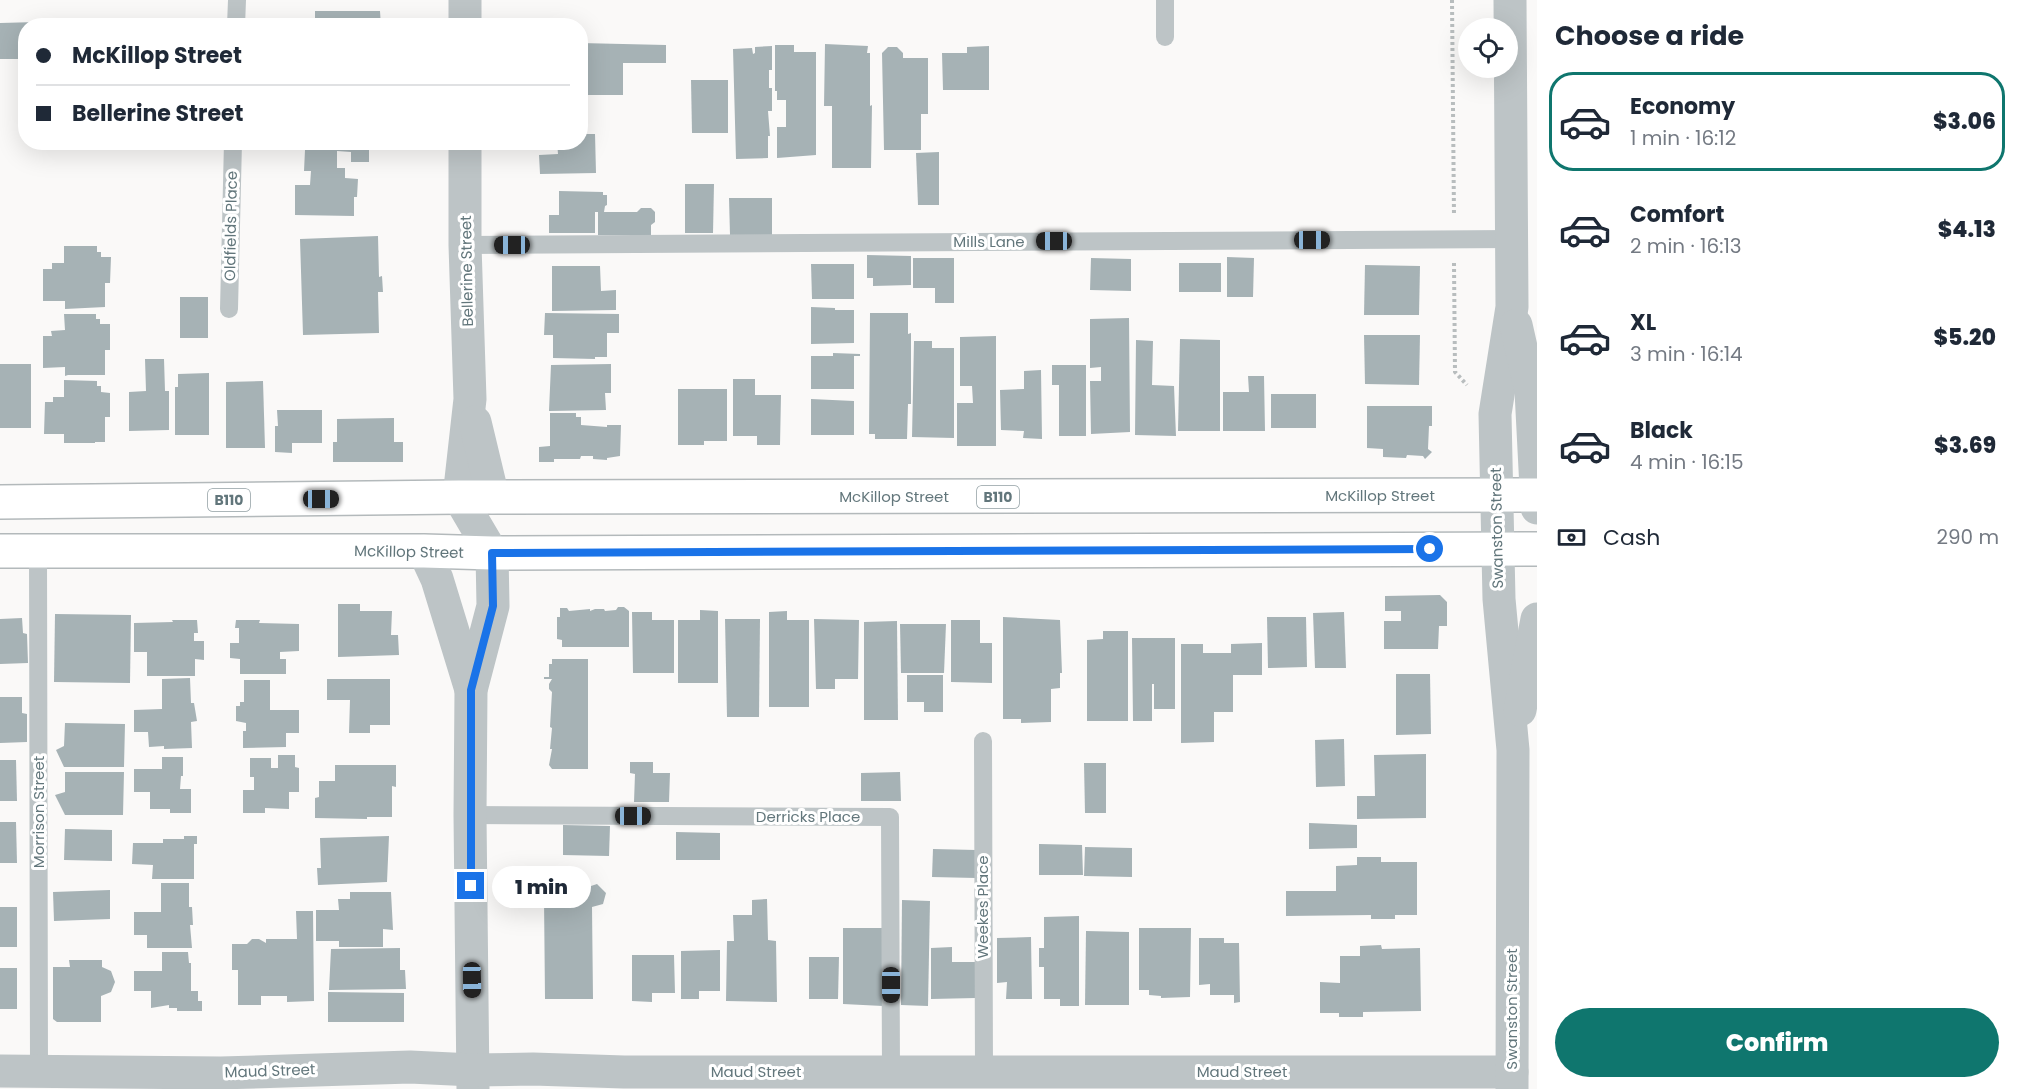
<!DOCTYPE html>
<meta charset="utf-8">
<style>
body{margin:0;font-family:Poppins,sans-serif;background:#f2f2f3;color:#1f2937;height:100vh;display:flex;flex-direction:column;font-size:22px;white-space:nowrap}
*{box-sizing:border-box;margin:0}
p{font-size:20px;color:#747a83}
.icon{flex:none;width:33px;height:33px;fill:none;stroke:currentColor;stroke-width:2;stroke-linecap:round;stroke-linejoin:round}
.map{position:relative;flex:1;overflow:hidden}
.sheet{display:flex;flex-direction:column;background:#fff;width:480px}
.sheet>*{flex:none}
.guide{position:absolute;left:18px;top:18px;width:570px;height:132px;border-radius:24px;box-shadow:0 6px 24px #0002;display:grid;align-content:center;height:132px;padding:0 18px;background:#fff}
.controls{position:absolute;left:1458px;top:18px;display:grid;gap:12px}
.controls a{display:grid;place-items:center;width:60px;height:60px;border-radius:50%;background:#fff;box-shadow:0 6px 24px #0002;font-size:30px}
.end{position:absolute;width:27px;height:27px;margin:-14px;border:8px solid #1a73e8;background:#fff;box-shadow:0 0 0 3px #fff}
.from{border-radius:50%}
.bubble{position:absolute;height:42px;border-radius:21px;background:#fff;box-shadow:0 6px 24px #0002;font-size:20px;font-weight:800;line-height:42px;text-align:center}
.car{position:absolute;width:18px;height:36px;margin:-18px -9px;border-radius:8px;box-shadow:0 0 4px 2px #0007;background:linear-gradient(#222 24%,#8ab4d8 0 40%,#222 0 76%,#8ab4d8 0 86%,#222 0)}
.guide b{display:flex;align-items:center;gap:21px;height:57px;font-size:22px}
.guide b+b{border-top:2px solid #e0e1e3}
.guide i{width:15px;height:15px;background:#1f2937}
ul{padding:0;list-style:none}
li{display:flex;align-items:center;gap:18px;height:99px;margin:0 12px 9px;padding:0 6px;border:3px solid transparent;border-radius:24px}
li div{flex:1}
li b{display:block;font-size:22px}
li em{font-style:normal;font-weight:800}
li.current{border-color:#0f766e}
li>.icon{width:54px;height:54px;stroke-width:1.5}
h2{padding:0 18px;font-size:27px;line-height:72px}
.pay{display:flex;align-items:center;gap:15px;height:66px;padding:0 18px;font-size:22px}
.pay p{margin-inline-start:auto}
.action{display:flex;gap:12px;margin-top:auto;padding:12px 18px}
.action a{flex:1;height:69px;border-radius:36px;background:#0f766e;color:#fff;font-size:24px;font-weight:800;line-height:69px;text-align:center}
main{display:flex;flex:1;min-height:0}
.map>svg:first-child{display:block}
.building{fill:#a6b2b5}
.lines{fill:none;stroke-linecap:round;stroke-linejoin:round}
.trunk-casing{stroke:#b3b9bb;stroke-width:36}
.path{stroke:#b8bdbe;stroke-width:4;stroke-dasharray:3 3;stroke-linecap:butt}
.service{stroke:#bdc4c6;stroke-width:18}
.minor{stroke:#bdc4c6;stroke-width:33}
.tertiary{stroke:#bdc4c6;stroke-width:33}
.trunk{stroke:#fff;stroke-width:33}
.route{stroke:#1a73e8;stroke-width:8}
.labels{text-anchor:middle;stroke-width:6;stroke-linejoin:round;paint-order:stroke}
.shield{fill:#fff;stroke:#919fa3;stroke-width:1.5}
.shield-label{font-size:14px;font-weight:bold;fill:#62767b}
.street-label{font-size:15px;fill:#62767b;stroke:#fff}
</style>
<main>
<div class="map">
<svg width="1537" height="1089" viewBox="0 0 1537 1089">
<rect width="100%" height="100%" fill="#faf9f8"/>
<g class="building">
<polygon points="315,11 380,11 381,26 315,26"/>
<polygon points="37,22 37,26 26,26 26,94 18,94 18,59 0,59 0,23"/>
<rect x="153" y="22" width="20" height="4"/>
<polygon points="580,43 666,45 666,63 623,63 623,95 580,95"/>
<polygon points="825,44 868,46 867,53 870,53 870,106 872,105 871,168 832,168 832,106 824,106"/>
<polygon points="775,45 794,45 794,52 816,52 816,155 777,158 777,127 786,127 786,100 777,100 777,91 775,91"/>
<polygon points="772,46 772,70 769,70 769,88 772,88 772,111 768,111 770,136 768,136 768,158 736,159 733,49 752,48 753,54 755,53 755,47"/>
<polygon points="989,46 989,90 943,90 942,53 967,53 967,47"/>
<polygon points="888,47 897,47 903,53 903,58 928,58 928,114 921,114 921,150 884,150 882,53"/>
<polygon points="691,80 728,80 728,133 692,133"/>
<polygon points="580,134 595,134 596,173 540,174 539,155 558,154 557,142 580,142"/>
<rect x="40" y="142" width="31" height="5"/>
<polygon points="293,142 369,142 369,162 351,162 351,152 337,151 337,168 345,168 345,178 358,179 357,197 354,197 354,216 295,215 295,185 310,185 311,171 304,171 305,150 327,150 327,145 293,145"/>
<polygon points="939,152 939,205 918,205 916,153"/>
<polygon points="685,184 714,184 713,233 685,233"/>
<polygon points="559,191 603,192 603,195 607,195 607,205 605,206 604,212 637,212 641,208 651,208 655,212 655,222 651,225 651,235 598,235 598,212 595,212 595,233 549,233 549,215 559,215"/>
<polygon points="729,198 772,198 772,235 730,235"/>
<polygon points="378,236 379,277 382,276 383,292 378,292 379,333 303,335 300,239"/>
<polygon points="64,246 97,246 97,252 101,252 101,257 111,257 110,283 105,283 105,307 65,309 65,301 43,301 43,269 52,269 52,263 64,263"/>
<polygon points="867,255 911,256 911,285 873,286 873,278 867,278"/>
<polygon points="1227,257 1254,258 1253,297 1227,297"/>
<polygon points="913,258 954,258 954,303 935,303 935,288 913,288"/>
<polygon points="1091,258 1131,259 1131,291 1090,290"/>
<rect x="1179" y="263" width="42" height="29"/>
<polygon points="811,264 854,264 854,299 812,299"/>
<polygon points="1365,265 1420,266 1419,315 1364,315"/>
<polygon points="552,266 600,266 601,291 616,290 616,310 552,311"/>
<rect x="180" y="297" width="28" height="41"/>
<polygon points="811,307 835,308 835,310 854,310 854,343 811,344"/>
<polygon points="545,313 619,314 619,333 607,333 607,357 595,357 595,359 553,358 553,335 544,335"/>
<polygon points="870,313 908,313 908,334 911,333 911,404 908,404 907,439 875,439 875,434 869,434"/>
<polygon points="64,314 96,314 96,319 100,319 100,324 110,324 110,350 105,350 105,375 68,375 65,376 65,367 43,368 43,336 52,336 51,331 65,330"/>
<polygon points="1129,318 1130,432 1091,434 1090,381 1101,381 1101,367 1090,368 1090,319"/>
<polygon points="1364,335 1420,335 1419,385 1365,384"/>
<polygon points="996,336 996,446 957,446 957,403 973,403 972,386 960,386 960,337"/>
<polygon points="1180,339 1220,340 1220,431 1178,431"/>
<polygon points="1136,340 1153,341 1152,385 1174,386 1176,436 1135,435"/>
<polygon points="914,341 932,341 932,348 954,348 954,438 912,437"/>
<polygon points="833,353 860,354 860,356 854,356 854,389 811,389 811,356 833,356"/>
<polygon points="145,359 164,359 165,391 169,391 169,430 129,431 129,392 146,391"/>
<rect x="0" y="364" width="31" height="64"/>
<polygon points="611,364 611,393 605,393 606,410 549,411 551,365"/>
<polygon points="1052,365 1086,365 1086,436 1059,436 1059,385 1052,385"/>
<polygon points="1041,370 1042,439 1023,438 1024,431 1001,430 1000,390 1024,389 1024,371"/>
<polygon points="209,373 209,435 175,435 175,387 178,387 178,374"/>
<polygon points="1248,376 1264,376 1265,431 1223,431 1223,392 1249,392"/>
<polygon points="733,379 755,379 755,395 781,395 780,445 757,445 757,436 733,436"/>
<polygon points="64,380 97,381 97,386 101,386 101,392 110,393 110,417 105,417 105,442 95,442 95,443 64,443 64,434 44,434 45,402 53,402 53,397 64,397"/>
<polygon points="263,381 265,448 226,448 226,382"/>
<polygon points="678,389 727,389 727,441 704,441 704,445 678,445"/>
<rect x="1271" y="394" width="45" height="34"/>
<polygon points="811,399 854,401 854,435 811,435"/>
<polygon points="1367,406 1432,406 1432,426 1429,426 1428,449 1432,452 1425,459 1423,456 1407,455 1406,458 1383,457 1383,449 1367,448"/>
<polygon points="277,410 322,410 322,443 292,443 292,453 275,452 275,426 278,426"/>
<polygon points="550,413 576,413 576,417 581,417 581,425 607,427 607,425 621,425 620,456 607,458 607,460 593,459 593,456 581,456 580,459 554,459 554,462 539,462 539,447 550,446"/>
<polygon points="394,418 394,442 403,442 403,462 333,462 333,442 337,442 337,419"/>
<polygon points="1440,595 1447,602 1447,626 1439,626 1438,649 1384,649 1384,621 1401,621 1401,611 1385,611 1385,596"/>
<polygon points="338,604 360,604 360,611 392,611 391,635 398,635 399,655 338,657"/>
<polygon points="618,607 624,607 629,611 629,647 562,647 562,640 557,639 557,617 560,617 560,608 567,608 569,611 590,609 590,611 595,609 604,609 605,611 616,610"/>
<polygon points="700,610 718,611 718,683 678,683 678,620 700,620"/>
<polygon points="787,611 787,620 809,620 809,707 769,707 769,612"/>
<polygon points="632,612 652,612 652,620 674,620 674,673 633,673"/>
<polygon points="1344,612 1346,668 1315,668 1313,613"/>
<polygon points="55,614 131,615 130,683 54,682"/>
<polygon points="1003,617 1060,620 1062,673 1060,673 1060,688 1051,689 1051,722 1021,723 1021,719 1003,719"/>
<polygon points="1267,617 1306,617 1307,667 1268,668"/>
<polygon points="22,618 23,633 27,634 28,663 0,664 0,619"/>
<polygon points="725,619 760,619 759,717 727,717"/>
<polygon points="814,619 859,620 858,679 835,679 835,689 816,689"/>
<polygon points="172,620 197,620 198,633 194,633 194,641 204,641 204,660 195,659 195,676 147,676 147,652 134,652 134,623 173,622"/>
<polygon points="236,620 260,620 259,623 299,624 299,651 280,652 280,659 286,659 286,674 240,674 240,659 230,658 230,643 239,643 239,628 235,628"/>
<polygon points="951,620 980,620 980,643 992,643 992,683 951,682"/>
<polygon points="897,621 898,720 864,720 864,622"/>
<polygon points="900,624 946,624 944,673 901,673"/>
<polygon points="1103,631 1128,631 1128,721 1087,721 1087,640 1103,639"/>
<polygon points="1132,638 1175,638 1175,709 1154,709 1154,684 1152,684 1152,721 1133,721"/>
<polygon points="1262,643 1262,675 1233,675 1233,712 1214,712 1214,742 1181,743 1181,644 1203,644 1203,653 1231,653 1231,644"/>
<polygon points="552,659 588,659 588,769 552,769 549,765 552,749 550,749 552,728 550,727 552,692 549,689 549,684 552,679 544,679 544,677 549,677 549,664 552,664"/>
<polygon points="1396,674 1430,674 1431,734 1396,735"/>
<polygon points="907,675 943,675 943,712 924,712 924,702 907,702"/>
<polygon points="190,678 191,703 194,703 197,721 191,722 192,748 164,749 164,746 149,747 148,732 134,732 134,710 162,709 162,679"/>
<polygon points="327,679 390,679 390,725 370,725 370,733 349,733 350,700 327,700"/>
<polygon points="244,680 270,680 270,710 299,710 299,733 286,733 286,747 243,748 243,731 246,731 246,723 236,721 236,706 240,706 240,702 244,702"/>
<polygon points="0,697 22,697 22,713 27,714 27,742 0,743"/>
<polygon points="65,723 125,724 124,767 64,767 56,750 64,746"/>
<polygon points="1344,739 1345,786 1316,787 1315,740"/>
<polygon points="1426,754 1426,818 1357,819 1357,796 1375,796 1374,755"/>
<polygon points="278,755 295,755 295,767 299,768 299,792 289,792 289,809 265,808 265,813 243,813 243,790 254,790 254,777 250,777 250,758 271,758 271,768 278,768"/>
<polygon points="162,757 183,757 183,776 181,776 180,789 191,789 191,813 170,813 170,809 150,809 150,792 134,792 134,769 162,769"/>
<polygon points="0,760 16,760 17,801 0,801"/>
<polygon points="630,762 653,762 653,773 670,773 669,802 634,802 635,774 630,773"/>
<polygon points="1084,763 1106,763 1106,813 1085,813"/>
<polygon points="335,765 396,765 396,787 392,786 392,817 367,817 367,819 315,818 315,798 319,797 319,781 335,781"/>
<polygon points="65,772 124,772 123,815 65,815 55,795 65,792"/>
<polygon points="900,772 901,801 861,801 861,773"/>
<polygon points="0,822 16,822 17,863 0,863"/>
<polygon points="1309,823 1357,825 1357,848 1309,849"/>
<polygon points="563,825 610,826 609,856 563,855"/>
<polygon points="65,829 112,830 112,861 64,860"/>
<polygon points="676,832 720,833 720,860 676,860"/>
<polygon points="184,836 197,836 197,844 194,844 194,879 152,879 153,865 132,864 133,843 163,843 163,839 184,839"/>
<polygon points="389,836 387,882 318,885 317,868 321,868 320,838"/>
<polygon points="1039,844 1082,845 1083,875 1039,875"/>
<polygon points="1085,847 1132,848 1132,877 1084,876"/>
<polygon points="933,849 976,850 976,878 932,877"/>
<polygon points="1357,857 1381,857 1381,862 1417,862 1417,915 1395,915 1395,919 1371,919 1371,915 1286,916 1286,891 1336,891 1336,866 1357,865"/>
<polygon points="161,883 189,883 189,907 192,907 193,925 190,925 192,948 147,948 147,935 134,935 134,912 161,912"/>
<polygon points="597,884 606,893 603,904 592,907 593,999 545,999 544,898 582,897 585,888"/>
<polygon points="110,890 110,919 54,921 53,892"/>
<polygon points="350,892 391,892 393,930 383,929 383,947 339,947 339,941 316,941 316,910 339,910 338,899 350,899"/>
<polygon points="767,899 768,940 776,941 777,1002 726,1001 727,941 734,941 733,915 752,915 752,900"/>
<polygon points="902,900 930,901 928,1006 901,1005"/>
<rect x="0" y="907" width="17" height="40"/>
<polygon points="296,911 313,911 314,1001 287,1002 287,996 261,996 261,1005 238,1005 238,970 232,970 232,944 247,944 252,939 259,939 266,943 266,939 297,939"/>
<polygon points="1079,916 1079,1006 1060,1006 1060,999 1044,999 1044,967 1039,967 1039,948 1044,948 1044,917"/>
<polygon points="843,928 883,928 883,1006 843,1004"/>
<polygon points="1139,928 1191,928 1190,997 1161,998 1161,996 1149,995 1149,990 1139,990"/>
<polygon points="1086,931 1129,932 1129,1005 1085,1005"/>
<polygon points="1031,937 1032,999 1006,999 1007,982 997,983 997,938"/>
<polygon points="1199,938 1224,938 1224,943 1239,943 1240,1002 1234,1003 1234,995 1210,995 1210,984 1199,985"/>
<polygon points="1381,945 1382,949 1420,948 1421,1011 1363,1012 1363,1017 1339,1017 1339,1013 1320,1013 1320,982 1340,983 1340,956 1360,956 1360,946"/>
<polygon points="952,947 952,962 976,962 976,998 931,999 931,948"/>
<polygon points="400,948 400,970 405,970 406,989 329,990 331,949"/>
<polygon points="720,950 720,991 699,991 699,999 681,999 681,951"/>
<polygon points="162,952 188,952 189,963 191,963 191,991 198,991 198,1001 202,1001 202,1011 177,1011 177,1008 169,1008 169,1005 151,1008 151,991 134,991 134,971 162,971"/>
<polygon points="632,955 674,955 675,993 652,993 652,1002 632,1001"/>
<polygon points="809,957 839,957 838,999 809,999"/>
<polygon points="69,960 102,960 102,967 111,971 115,982 111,992 101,996 101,1022 57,1022 53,1019 53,967 70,967"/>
<rect x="0" y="968" width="17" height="41"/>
<polygon points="328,992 404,993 404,1022 328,1022"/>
</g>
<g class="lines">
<g class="trunk-casing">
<g id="trunk">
<polyline points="0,502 459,497 1537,495"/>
<polyline points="0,551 424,551 492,553 1537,549"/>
</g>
</g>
<g class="path">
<polyline points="1452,0 1454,216"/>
<polyline points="1454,263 1455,372 1467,385"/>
</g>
<g class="service">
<polyline points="236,26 237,0"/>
<polyline points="1165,37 1165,0"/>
<polyline points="465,245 1512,239"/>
<polyline points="229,309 233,142"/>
<polyline points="38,551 39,1073"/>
<polyline points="983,741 984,1072"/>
<polyline points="470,815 890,817 891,1072"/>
</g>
<g class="minor">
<polyline points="465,0 465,26"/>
<polyline points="465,142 465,245 470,399 459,497 492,553 493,606 471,690 470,815 473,1089"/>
<polyline points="475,422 493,497"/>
<polyline points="424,551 437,579 471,690"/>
<polyline points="0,1071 221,1073 410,1067 473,1070 533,1069 624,1072 1512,1072"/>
</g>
<g class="tertiary">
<polyline points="1510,0 1512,307 1495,414 1499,599 1513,750 1512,1089"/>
<polyline points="1516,325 1531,391 1537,508"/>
<polyline points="1520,710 1537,619"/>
</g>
<use href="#trunk" class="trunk"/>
</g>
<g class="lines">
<polyline class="route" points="471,886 471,690 493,606 492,553 1430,549"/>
</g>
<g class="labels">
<g class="shield">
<rect x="977" y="486" width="42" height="22" rx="4.5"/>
<rect x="208" y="489" width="42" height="22" rx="4.5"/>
</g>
<g class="shield-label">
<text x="998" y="502">B110</text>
<text x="229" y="505">B110</text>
</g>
<g class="street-label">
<text transform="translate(231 226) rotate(-89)" y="5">Oldfields Place</text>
<text x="989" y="247">Mills Lane</text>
<text transform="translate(467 271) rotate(-91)" y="5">Bellerine Street</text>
<text x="1380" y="501">McKillop Street</text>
<text x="894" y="502">McKillop Street</text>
<text transform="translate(1497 528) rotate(-91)" y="5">Swanston Street</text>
<text transform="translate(409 552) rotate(1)" y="5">McKillop Street</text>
<text transform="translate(39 812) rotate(-90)" y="5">Morrison Street</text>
<text x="808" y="822">Derricks Place</text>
<text transform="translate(983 907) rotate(-90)" y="5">Weekes Place</text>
<text transform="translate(1512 1009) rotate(-90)" y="5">Swanston Street</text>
<text transform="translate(270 1071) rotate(-2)" y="5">Maud Street</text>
<text x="756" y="1077">Maud Street</text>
<text x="1242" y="1077">Maud Street</text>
</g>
</g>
</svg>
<div class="controls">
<a><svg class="icon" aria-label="locate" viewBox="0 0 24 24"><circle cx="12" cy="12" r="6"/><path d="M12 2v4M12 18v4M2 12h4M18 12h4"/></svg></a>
</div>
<i class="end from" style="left:1430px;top:549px"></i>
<i class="end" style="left:471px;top:886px"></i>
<div class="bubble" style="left:492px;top:866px;width:99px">1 min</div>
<i class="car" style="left:1312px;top:240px;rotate:90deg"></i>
<i class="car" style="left:1054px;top:241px;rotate:270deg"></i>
<i class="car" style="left:512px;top:245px;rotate:270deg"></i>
<i class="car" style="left:321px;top:499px;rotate:90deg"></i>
<i class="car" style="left:633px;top:816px;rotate:90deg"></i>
<i class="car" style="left:472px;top:980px;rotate:179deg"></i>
<i class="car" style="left:891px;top:985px;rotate:180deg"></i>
<div class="guide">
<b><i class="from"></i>McKillop Street</b>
<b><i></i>Bellerine Street</b>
</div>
</div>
<section class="sheet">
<h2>Choose a ride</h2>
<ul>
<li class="current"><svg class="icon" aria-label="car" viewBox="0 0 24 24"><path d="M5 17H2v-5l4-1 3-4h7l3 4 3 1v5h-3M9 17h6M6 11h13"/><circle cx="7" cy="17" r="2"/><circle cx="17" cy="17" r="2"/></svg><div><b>Economy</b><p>1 min · 16:12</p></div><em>$3.06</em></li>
<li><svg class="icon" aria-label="car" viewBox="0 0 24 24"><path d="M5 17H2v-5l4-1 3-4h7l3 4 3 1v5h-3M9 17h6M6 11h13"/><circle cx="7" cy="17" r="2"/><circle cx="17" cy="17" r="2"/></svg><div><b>Comfort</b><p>2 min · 16:13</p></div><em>$4.13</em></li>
<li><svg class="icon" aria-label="car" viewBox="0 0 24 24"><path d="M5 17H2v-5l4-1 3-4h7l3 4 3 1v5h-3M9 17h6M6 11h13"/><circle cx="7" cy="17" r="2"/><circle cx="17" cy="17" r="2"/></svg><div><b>XL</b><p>3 min · 16:14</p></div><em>$5.20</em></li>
<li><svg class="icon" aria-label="car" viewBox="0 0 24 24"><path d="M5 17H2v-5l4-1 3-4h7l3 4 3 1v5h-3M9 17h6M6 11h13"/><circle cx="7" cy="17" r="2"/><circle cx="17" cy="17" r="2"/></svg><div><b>Black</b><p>4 min · 16:15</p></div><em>$3.69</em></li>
</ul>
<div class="pay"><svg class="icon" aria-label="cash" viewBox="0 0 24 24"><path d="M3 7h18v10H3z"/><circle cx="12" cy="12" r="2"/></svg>Cash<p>290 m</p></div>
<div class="action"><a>Confirm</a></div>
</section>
</main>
